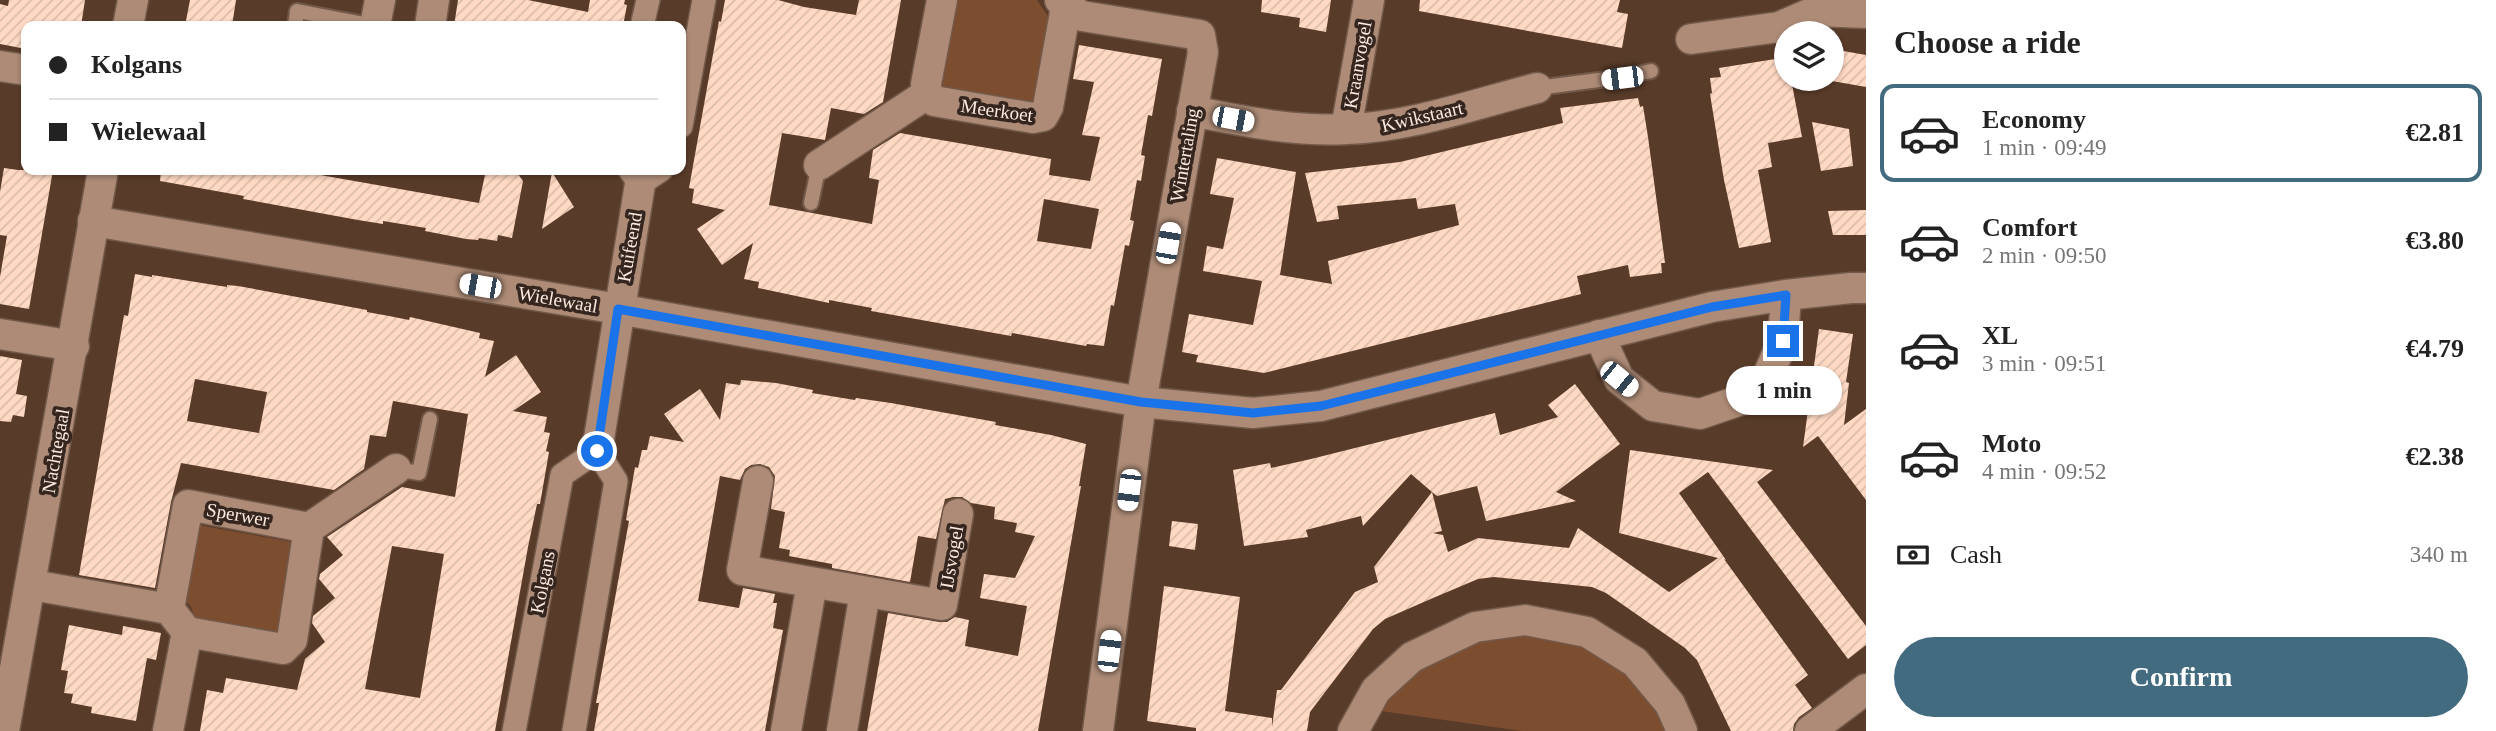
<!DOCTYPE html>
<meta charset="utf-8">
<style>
body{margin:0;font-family:"Times New Roman",serif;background:#f2f2f2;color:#222;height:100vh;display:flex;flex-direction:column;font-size:26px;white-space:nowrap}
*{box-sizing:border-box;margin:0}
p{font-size:23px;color:#767676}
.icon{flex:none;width:38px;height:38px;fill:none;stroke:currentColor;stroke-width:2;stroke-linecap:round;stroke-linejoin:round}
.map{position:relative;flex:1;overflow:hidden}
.details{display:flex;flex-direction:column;background:#fff;width:630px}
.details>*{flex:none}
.hud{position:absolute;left:21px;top:21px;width:665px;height:154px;border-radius:14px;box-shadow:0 2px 5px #0004;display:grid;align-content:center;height:154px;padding:0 28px;background:#fff}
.fabs{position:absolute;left:1774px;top:21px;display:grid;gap:14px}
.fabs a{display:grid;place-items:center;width:70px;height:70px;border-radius:50%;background:#fff;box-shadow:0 2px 5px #0004;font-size:35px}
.end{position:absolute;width:32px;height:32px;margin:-16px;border:9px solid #1a73e8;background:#fff;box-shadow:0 0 0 4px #fff}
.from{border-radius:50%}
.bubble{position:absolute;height:49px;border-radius:24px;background:#fff;box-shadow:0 2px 5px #0004;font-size:23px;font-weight:600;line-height:49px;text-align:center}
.car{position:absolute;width:21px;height:42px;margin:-21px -10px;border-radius:9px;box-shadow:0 0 5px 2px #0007;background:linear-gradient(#fff 24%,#345 0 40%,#fff 0 76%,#345 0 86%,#fff 0)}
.hud b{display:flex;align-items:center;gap:24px;height:66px;font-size:26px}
.hud b+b{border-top:2px solid #e0e0e0}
.hud i{width:18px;height:18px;background:#222}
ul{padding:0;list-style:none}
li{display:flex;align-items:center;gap:21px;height:98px;margin:0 14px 10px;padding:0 14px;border:4px solid transparent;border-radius:14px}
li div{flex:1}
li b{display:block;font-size:26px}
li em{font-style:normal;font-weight:600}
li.active{border-color:#426b7f}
li>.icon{width:63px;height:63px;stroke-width:1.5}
h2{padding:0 28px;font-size:32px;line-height:84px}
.pay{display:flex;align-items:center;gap:18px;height:77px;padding:0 28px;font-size:26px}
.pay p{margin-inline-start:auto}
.action{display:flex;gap:14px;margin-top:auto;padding:14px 28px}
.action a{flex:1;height:80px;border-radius:42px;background:#426b7f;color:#fff;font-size:28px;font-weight:600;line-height:80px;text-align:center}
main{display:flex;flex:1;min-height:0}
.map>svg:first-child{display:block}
.green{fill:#7d4d30}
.building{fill:url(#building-hatch);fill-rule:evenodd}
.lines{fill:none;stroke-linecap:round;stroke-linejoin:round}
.service-casing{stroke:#72594a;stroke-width:18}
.pedestrian-casing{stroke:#72594a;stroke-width:26}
.minor-casing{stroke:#72594a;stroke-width:33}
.service{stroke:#ad8b76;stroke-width:14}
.pedestrian{stroke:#ad8b76;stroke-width:23}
.minor{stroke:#ad8b76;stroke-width:30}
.route{stroke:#1a73e8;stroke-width:9}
.labels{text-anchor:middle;stroke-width:7;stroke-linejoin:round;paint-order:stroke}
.street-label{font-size:19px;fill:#fce9de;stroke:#34261e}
</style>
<main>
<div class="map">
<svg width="1866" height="731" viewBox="0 0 1866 731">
<defs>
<pattern id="building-hatch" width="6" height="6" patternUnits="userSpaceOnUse" patternTransform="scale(1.75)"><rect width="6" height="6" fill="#ffd9c3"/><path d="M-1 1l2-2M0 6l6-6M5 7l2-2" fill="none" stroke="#dbbca9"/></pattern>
</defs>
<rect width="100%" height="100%" fill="#593b29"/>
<g class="green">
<polygon points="956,0 1037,0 1059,32 1041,107 940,89"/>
<polygon points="198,525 297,543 281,641 197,626 191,607 183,597"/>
<path d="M 1534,631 L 1571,635 L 1612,657 L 1677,731 L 1522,731 L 1374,710 C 1385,699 1395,684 1408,675 C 1447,645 1487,637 1534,631 Z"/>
</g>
<g class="building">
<polygon points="9,0 85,0 81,26 26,26 26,49 0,44 0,4 8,6"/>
<polygon points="190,0 236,0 232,26 185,26"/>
<polygon points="458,0 528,0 588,12 590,0 625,0 624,4 627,5 623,26 454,26"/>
<path d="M 725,0 L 778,0 L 804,7 L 856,15 L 859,0 L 901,0 L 883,102 L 864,114 L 831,108 L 825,140 L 782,133 L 769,205 L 872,224 L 879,180 L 869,178 L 873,150 L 900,133 L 1051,159 L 1049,175 L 1090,181 L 1100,137 L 1082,135 L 1094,82 L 1073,79 L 1079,45 L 1162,59 L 1152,116 L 1148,115 L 1141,155 L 1145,156 L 1141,181 L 1137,180 L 1130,220 L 1134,221 L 1129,246 L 1125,245 L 1114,306 L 1111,305 L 1104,346 L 1087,344 L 1086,346 L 1012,333 L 1011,336 L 871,311 L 872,308 L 829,300 L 829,303 L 758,288 L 759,282 L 744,279 L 753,243 L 722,265 L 697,229 L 725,210 L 692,203 L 694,189 L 689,188 L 719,21 L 721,22 ZM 1044,199 L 1099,209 L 1091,249 L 1037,241 Z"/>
<polygon points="1262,0 1331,0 1326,32 1299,27 1300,18 1261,12"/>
<polygon points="1420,0 1620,0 1617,12 1628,14 1622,48 1419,11"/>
<polygon points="1832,49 1866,55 1866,87 1832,81"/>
<polygon points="1787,57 1787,79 1791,79 1802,137 1768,143 1772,167 1758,170 1771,242 1739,248 1724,180 1710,94 1712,93 1710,78 1721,77 1719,68"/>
<polygon points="1638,98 1640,107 1643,106 1648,137 1665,263 1661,263 1662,273 1630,277 1628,265 1577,276 1581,294 1264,373 1196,362 1198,355 1182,352 1189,314 1253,325 1262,281 1203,271 1207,246 1223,249 1234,198 1210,194 1217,158 1296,172 1280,275 1332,284 1328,261 1459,225 1455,204 1418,209 1416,198 1337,206 1339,219 1317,222 1305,173 1400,162 1563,123 1560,108"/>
<polygon points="1812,122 1849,129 1853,166 1821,171"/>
<polygon points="4,168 18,170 53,170 29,309 0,304 0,277 7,236 0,235 0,192"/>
<polygon points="161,170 292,170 479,203 486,170 515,170 523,181 512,238 498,235 497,241 479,238 478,240 466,239 425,231 426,228 383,221 383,224 358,220 243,199 244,196 160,181"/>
<polygon points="552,172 574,207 542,229"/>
<polygon points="1866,210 1866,235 1833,235 1828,211"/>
<path d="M 135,274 L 152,277 L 152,275 L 227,287 L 227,285 L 238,286 L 367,310 L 367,312 L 389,316 L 409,320 L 410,317 L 480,333 L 479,338 L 494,341 L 485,377 L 516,355 L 541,392 L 513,411 L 547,417 L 544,432 L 550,433 L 546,451 L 549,452 L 540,504 L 537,504 L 528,547 L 495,731 L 200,731 L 207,690 L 223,693 L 226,678 L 297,690 L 305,659 L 325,642 L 312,623 L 313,616 L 335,598 L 319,579 L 320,574 L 343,555 L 327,537 L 402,487 L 455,497 L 468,414 L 393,401 L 386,437 L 370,435 L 364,469 L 334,490 L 181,463 L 171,502 L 155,588 L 79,575 L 124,315 L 128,316 ZM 195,379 L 267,392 L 259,433 L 187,421 ZM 392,546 L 444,554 L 420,698 L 365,689 Z"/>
<polygon points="1819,329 1853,334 1846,382 1849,383 1844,425 1866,409 1866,500 1818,436 1803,447"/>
<polygon points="0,356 22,360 16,394 27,396 24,417 13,415 11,422 0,421"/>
<polygon points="741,380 776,383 813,390 812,393 855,400 856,398 891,403 996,422 995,425 1051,435 1086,444 1079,486 1081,486 1038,731 867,731 888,613 939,622 947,622 955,617 969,620 965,646 1018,656 1027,606 980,598 984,574 1015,578 1035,536 1015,532 1017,523 994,519 995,507 971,503 962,497 953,497 945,499 936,539 918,536 910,582 832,568 832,564 789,556 790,550 779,548 785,512 771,509 775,476 769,467 760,464 751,465 745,469 740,480 720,476 698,601 739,608 743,588 775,594 773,603 777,603 773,628 783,630 765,731 594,731 599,703 596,703 629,521 626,520 635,467 638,468 642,450 647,450 650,436 684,442 664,414 700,389 720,420 726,383 740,385"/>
<polygon points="1575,384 1620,444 1556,492 1576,501 1486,521 1477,486 1437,496 1432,492 1442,531 1433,533 1443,535 1448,552 1478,538 1569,548 1578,528 1669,592 1718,558 1619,533 1630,450 1773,470 1757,482 1866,626 1866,645 1848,659 1708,472 1679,493 1726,560 1724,559 1808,675 1795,685 1812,708 1799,717 1794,724 1793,731 1731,731 1697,660 1685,648 1606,593 1592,587 1494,577 1478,579 1433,598 1385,619 1373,629 1310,712 1307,731 1196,731 1196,728 1147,721 1164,586 1240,597 1225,711 1272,718 1272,727 1277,690 1281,690 1355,592 1378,582 1374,567 1432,492 1411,474 1363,526 1361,516 1306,530 1308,537 1244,546 1233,470 1270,463 1271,468 1311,459 1495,413 1500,435 1558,417 1548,405"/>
<polygon points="1172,521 1198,524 1195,550 1169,546"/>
<polygon points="69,625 122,635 123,626 161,633 156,660 147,658 136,721 91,713 92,707 71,703 73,694 64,693 68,671 61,670"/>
</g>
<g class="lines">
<g class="service-casing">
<g id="service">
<polyline points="295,26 297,11 375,26"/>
<polyline points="1537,88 1622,77 1651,71"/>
<polyline points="811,203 819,165"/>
<polyline points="396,469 419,473 430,419"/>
</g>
</g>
<g class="pedestrian-casing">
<g id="pedestrian">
<polyline points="642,26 648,0"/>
<polyline points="681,126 704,0"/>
<polyline points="630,170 640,184 661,170"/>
<polyline points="514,731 562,475 597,451 616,481 574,731"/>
</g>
</g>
<g class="minor-casing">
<g id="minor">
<polyline points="942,0 926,84 927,94 934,101 1033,118 1043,116 1048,107 1066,7"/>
<polyline points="1060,0 1066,7 1082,16 1200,35 1203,52 1141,402 1098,731"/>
<polyline points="128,26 133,0"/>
<polyline points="377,26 375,26 380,0"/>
<polyline points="430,26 434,0"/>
<polyline points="1691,39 1779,27 1816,11 1866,13"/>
<polyline points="0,66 26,70"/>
<path d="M 1192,111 C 1243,121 1294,132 1347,129 C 1411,127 1475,104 1537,88"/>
<polyline points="1346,129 1369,0"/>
<polyline points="819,165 927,94"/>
<polyline points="93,221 618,309 1141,402 1253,413 1321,406 1712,307 1786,295 1851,288 1866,288"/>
<polyline points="0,334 74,346"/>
<polyline points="1599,335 1619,379 1653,406 1700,414 1744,399 1768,375 1783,341 1786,295"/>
<polyline points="597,451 640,184"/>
<polyline points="758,481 742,570 942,605 958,514"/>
<polyline points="309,528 396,469"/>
<polyline points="32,585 169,609 187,632 168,731"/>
<polyline points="169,609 188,505 309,528 292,640 283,649 187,632"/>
<polyline points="4,731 103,170"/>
<polyline points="786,731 812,583"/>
<polyline points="842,731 865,592"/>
<polyline points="1353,731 1376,690 1412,657 1475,627 1525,620 1587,632 1635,662 1670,704 1682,731"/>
<polyline points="1810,731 1866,689"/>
</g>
</g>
<use href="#service" class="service"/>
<use href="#pedestrian" class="pedestrian"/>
<use href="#minor" class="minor"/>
</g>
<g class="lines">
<polyline class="route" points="597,451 618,309 1141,402 1253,413 1321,406 1712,307 1786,295 1783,341"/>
</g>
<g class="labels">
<g class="street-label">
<text transform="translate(1357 65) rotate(-80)" y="7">Kraanvogel</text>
<text transform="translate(997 110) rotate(8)" y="7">Meerkoet</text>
<text transform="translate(1422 116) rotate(-13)" y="7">Kwikstaart</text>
<text transform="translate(1184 155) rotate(-80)" y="7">Wintertaling</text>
<text transform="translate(629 247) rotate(-80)" y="7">Kuifeend</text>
<text transform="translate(558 299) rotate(10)" y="7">Wielewaal</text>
<text transform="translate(55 451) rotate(-80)" y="7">Nachtegaal</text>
<text transform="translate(238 514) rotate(10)" y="7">Sperwer</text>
<text transform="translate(951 557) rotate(-80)" y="7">IJsvogel</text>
<text transform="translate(542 582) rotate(-79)" y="7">Kolgans</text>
</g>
</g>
</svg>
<div class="fabs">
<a><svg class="icon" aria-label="layers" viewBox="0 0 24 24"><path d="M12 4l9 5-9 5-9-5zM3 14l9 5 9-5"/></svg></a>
</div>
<i class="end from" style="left:597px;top:451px"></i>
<i class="end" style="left:1783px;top:341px"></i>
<div class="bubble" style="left:1726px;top:366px;width:116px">1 min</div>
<i class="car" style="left:1622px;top:78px;rotate:263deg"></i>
<i class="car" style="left:1233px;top:119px;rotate:101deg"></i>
<i class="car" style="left:1168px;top:243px;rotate:10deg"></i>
<i class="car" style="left:480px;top:286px;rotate:280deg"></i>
<i class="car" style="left:1619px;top:379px;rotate:129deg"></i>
<i class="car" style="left:1129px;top:490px;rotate:187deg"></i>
<i class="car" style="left:1109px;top:651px;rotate:7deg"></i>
<div class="hud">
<b><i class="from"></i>Kolgans</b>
<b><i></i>Wielewaal</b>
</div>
</div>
<section class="details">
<h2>Choose a ride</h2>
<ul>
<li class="active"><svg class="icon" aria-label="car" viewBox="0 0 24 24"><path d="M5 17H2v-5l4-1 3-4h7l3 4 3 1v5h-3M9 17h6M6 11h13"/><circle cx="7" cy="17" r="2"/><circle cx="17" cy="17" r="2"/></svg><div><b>Economy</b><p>1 min · 09:49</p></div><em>€2.81</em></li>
<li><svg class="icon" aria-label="car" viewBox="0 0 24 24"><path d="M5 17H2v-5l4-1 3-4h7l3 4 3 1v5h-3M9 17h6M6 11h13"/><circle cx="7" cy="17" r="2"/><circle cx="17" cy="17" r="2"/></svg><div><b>Comfort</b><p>2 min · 09:50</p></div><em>€3.80</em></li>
<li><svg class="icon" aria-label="car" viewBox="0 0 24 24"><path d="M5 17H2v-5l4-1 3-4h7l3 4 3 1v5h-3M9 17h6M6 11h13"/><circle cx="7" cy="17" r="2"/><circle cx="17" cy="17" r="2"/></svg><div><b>XL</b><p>3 min · 09:51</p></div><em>€4.79</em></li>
<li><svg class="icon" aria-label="car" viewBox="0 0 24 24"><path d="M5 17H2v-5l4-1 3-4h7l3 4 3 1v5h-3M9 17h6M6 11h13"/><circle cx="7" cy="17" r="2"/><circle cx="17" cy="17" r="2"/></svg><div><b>Moto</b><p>4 min · 09:52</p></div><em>€2.38</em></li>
</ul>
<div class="pay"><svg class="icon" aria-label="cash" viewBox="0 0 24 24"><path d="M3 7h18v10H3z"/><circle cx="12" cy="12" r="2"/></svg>Cash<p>340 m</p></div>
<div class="action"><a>Confirm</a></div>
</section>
</main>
